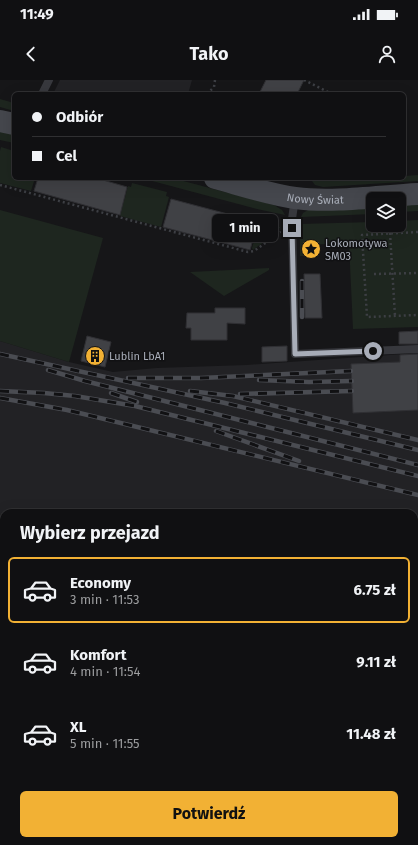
<!DOCTYPE html>
<html lang="pl">
<meta charset="utf-8">
<style>
body{margin:0;font-family:"Fira Sans",sans-serif;background:#19191b;color:#f1f3f6;height:100vh;display:flex;flex-direction:column;font-size:15px;white-space:nowrap}
*{box-sizing:border-box;margin:0}
p{font-size:13px;color:#9c9d9f}
.icon{flex:none;width:22px;height:22px;fill:none;stroke:currentColor;stroke-width:2;stroke-linecap:round;stroke-linejoin:round}
.map{position:relative;flex:1;overflow:hidden}
.sheet{position:absolute;left:0px;top:429px;width:418px;height:336px;display:flex;flex-direction:column;background:#101012;border-radius:12px 12px 0 0;box-shadow:0 4px 16px #0002,0 0 0 1px #303032}
.sheet>*{flex:none}
.guide{position:absolute;left:12px;top:12px;width:394px;height:88px;border-radius:6px;box-shadow:0 4px 16px #0002,0 0 0 1px #303032;display:grid;align-content:center;height:88px;padding:0 20px;background:#101012}
.controls{position:absolute;left:366px;top:112px;display:grid;gap:8px}
.controls a{display:grid;place-items:center;width:40px;height:40px;border-radius:6px;background:#101012;box-shadow:0 4px 16px #0002,0 0 0 1px #303032;font-size:20px}
.end{position:absolute;width:18px;height:18px;margin:-9px;border:5px solid #a8adb8;background:#111;box-shadow:0 0 0 2px #111}
.from{border-radius:50%}
.bubble{position:absolute;height:28px;border-radius:6px;background:#101012;box-shadow:0 4px 16px #0002,0 0 0 1px #303032;font-size:13px;font-weight:700;line-height:28px;text-align:center}
.guide b{display:flex;align-items:center;gap:14px;height:38px;font-size:15px}
.guide b+b{border-top:1px solid #303032}
.guide i{width:10px;height:10px;background:#f1f3f6}
ul{padding:0;list-style:none}
li{display:flex;align-items:center;gap:12px;height:66px;margin:0 8px 6px;padding:0 12px;border:2px solid transparent;border-radius:6px}
li div{flex:1}
li b{display:block;font-size:15px}
li em{font-style:normal;font-weight:700}
li.active{border-color:#f2b134}
li>.icon{width:36px;height:36px;stroke-width:1.5}
h2{padding:0 20px;font-size:18px;line-height:48px}
.cta{display:flex;gap:8px;margin-top:auto;padding:8px 20px}
.cta a{flex:1;height:46px;border-radius:6px;background:#f2b134;color:#111;font-size:16px;font-weight:700;line-height:46px;text-align:center}
.status{display:flex;justify-content:space-between;align-items:center;height:28px;padding:0 20px;background:#101012;direction:ltr}
.status svg{height:11px;fill:currentColor}
header{display:flex;justify-content:space-between;align-items:center;height:52px;padding:0 20px;background:#101012;font-size:18px;font-weight:700}
.map>svg:first-child{display:block}
.built{fill:#222225}
.green{fill:#1e261f}
.building{fill:#404145;stroke:#303034}
.lines{fill:none;stroke-linecap:round;stroke-linejoin:round}
.path{stroke:#3d3f44;stroke-width:2.5;stroke-dasharray:2 3;stroke-linecap:butt}
.lane{stroke:#37383d;stroke-width:8}
.secondary{stroke:#45474d;stroke-width:22}
.rail-casing{stroke:#4a4c52;stroke-width:4.5}
.rail{stroke:#111113;stroke-width:3;stroke-dasharray:9;stroke-linecap:butt}
.route{stroke:#a8adb8;stroke-width:5}
.labels{text-anchor:middle;stroke-width:3;stroke-linejoin:round;paint-order:stroke}
.street-label{font-size:11px;fill:#a8adb8;stroke:#111113}
.poi-label{font-size:11px;fill:#a8adb8;stroke:#111113;text-anchor:start}
</style>
<div class="status"><b>11:49</b><svg viewBox="0 0 49 12"><path d="M0 12V9h3v3zM5 12V6h3v6zM10 12V3h3v9zM15 12V0h3v12zM26 1h20v11H26zM47 4h2v5h-2z"/></svg></div>
<header><svg class="icon" aria-label="back" viewBox="0 0 24 24"><path d="M15 5l-7 7 7 7"/></svg>Tako<svg class="icon" aria-label="person" viewBox="0 0 24 24"><circle cx="12" cy="8" r="4"/><path d="M4 21q1-7 8-7t8 7"/></svg></header>
<div class="map">
<svg width="418" height="765" viewBox="0 0 418 765">
<rect width="100%" height="100%" fill="#161618"/>
<g class="built">
<polygon points="60,0 192,0 188,14 53,14"/>
<polygon points="0,261 69,282 113,292 157,288 247,285 418,273 418,756 414,756 414,433 4,433 4,761 336,761 274,765 0,765"/>
</g>
<g class="green">
<polygon points="0,19 14,23 14,31 0,27"/>
<polygon points="0,51 14,55 14,63 0,60"/>
<polygon points="1,67 14,71 14,98 35,98 31,111 0,103 0,71"/>
<polygon points="418,95 418,101 323,107 315,105 312,101 404,98 404,96"/>
<polygon points="141,98 172,98 274,125 282,130 285,135 257,129"/>
<polygon points="132,103 167,112 166,116 169,117 161,147 120,136 128,106 131,107"/>
<polygon points="418,124 418,131 399,132 399,125"/>
<polygon points="373,127 373,134 301,137 303,133 308,130"/>
<polygon points="0,130 103,158 69,282 0,261"/>
<polygon points="418,140 418,247 353,249 349,163 303,165 303,176 300,176 300,144 373,142 373,145 399,145 399,141"/>
<polygon points="259,142 280,147 276,153 253,170 252,168"/>
<polygon points="269,188 269,190 224,216 190,192"/>
</g>
<g class="building">
<polygon points="266,0 304,0 297,14 259,14"/>
<polygon points="38,98 96,98 127,107 120,135 34,111"/>
<polygon points="171,119 258,142 250,170 163,147"/>
<polygon points="304,194 320,194 322,238 305,238"/>
<polygon points="215,228 245,228 245,244 227,243 227,260 191,260 191,248 186,248 187,233 215,233"/>
<polygon points="418,251 418,264 399,264 399,252"/>
<polygon points="87,256 111,262 105,287 81,281"/>
<polygon points="287,266 287,281 262,282 262,267"/>
<polygon points="418,274 418,330 353,333 351,284 400,282 400,275"/>
</g>
<g class="lines">
<g class="path">
<polyline points="304,0 332,14"/>
<polyline points="207,14 214,7 215,0"/>
<polyline points="0,105 248,172 254,171 281,152"/>
<polyline points="418,152 362,155 367,237 418,235"/>
<polyline points="390,153 395,236"/>
<polyline points="374,194 418,193"/>
</g>
<g class="lane">
<polyline points="42,14 49,0"/>
<polyline points="295,118 292,139 295,274 418,269"/>
<polyline points="414,510 418,510"/>
<polyline points="0,536 4,536"/>
</g>
<g class="secondary">
<polyline points="0,41 14,44"/>
<path id="s1" d="M 215,98 C 241,105 268,114 295,118 C 334,123 379,116 418,114"/>
</g>
<g class="rail-casing">
<g id="rail">
<polyline points="302,201 302,237"/>
<polyline points="0,274 225,323 418,370"/>
<polyline points="48,290 85,301 418,385"/>
<polyline points="128,298 201,298 351,291"/>
<polyline points="259,300 309,302 352,301"/>
<polyline points="0,311 44,313 75,316 135,326 418,396"/>
<polyline points="190,311 233,316 418,360"/>
<polyline points="111,313 137,322"/>
<polyline points="240,314 352,311"/>
<polyline points="0,318 67,330 418,415"/>
<polyline points="216,351 299,381"/>
<polyline points="414,572 418,572"/>
<polyline points="414,584 418,584"/>
<polyline points="414,596 418,595"/>
<polyline points="0,602 4,602"/>
<polyline points="414,608 418,608"/>
<polyline points="0,614 4,613"/>
<polyline points="0,626 4,625"/>
<polyline points="0,637 4,637"/>
<polyline points="414,667 418,667"/>
<polyline points="414,682 418,682"/>
<polyline points="0,697 4,696"/>
<polyline points="414,698 418,698"/>
<polyline points="0,712 4,711"/>
<polyline points="414,713 418,713"/>
<polyline points="414,725 418,725"/>
<polyline points="0,727 4,727"/>
<polyline points="0,743 4,743"/>
<polyline points="0,755 4,755"/>
<polyline points="22,765 79,761"/>
</g>
</g>
<use href="#rail" class="rail"/>
</g>
<g class="lines">
<polyline class="route" points="292,148 295,274 373,271"/>
</g>
<defs>
<g id="sight-disc" transform="scale(1)"><circle r="9.5" fill="#f2b134" stroke="#111113"/><path d="M0-6L1.8-2.2L6-1.7L2.9 1.2L3.7 5.4L0 3.3L-3.7 5.4L-2.9 1.2L-6-1.7L-1.8-2.2Z" fill="#111"/></g>
<g id="building-disc" transform="scale(1)"><circle r="9.5" fill="#f2b134" stroke="#111113"/><path d="M-4-6H4V6H1V3H-1V6H-4ZM-2.5-4.3h1.7v1.8h-1.7ZM.8-4.3h1.7v1.8H.8ZM-2.5-1h1.7V.8h-1.7ZM.8-1h1.7V.8H.8Z" fill="#111"/></g>
</defs>
<g fill-rule="evenodd">
<use href="#sight-disc" x="311" y="169"/>
<use href="#building-disc" x="95" y="276"/>
</g>
<g class="labels">
<g class="street-label">
<text dy="4" stroke="none"><textPath href="#s1" startOffset="103">Nowy Świat</textPath></text>
</g>
<g class="poi-label">
<text x="325" y="167">Lokomotywa<tspan x="325" dy="13">SM03</tspan></text>
<text x="109" y="280">Lublin LbA1</text>
</g>
</g>
</svg>
<div class="controls">
<a><svg class="icon" aria-label="layers" viewBox="0 0 24 24"><path d="M12 4l9 5-9 5-9-5zM3 14l9 5 9-5"/></svg></a>
</div>
<i class="end from" style="left:373px;top:271px"></i>
<i class="end" style="left:292px;top:148px"></i>
<div class="bubble" style="left:212px;top:134px;width:66px">1 min</div>
<div class="guide">
<b><i class="from"></i>Odbiór</b>
<b><i></i>Cel</b>
</div>
<section class="sheet">
<h2>Wybierz przejazd</h2>
<ul>
<li class="active"><svg class="icon" aria-label="car" viewBox="0 0 24 24"><path d="M5 17H2v-5l4-1 3-4h7l3 4 3 1v5h-3M9 17h6M6 11h13"/><circle cx="7" cy="17" r="2"/><circle cx="17" cy="17" r="2"/></svg><div><b>Economy</b><p>3 min · 11:53</p></div><em>6.75 zł</em></li>
<li><svg class="icon" aria-label="car" viewBox="0 0 24 24"><path d="M5 17H2v-5l4-1 3-4h7l3 4 3 1v5h-3M9 17h6M6 11h13"/><circle cx="7" cy="17" r="2"/><circle cx="17" cy="17" r="2"/></svg><div><b>Komfort</b><p>4 min · 11:54</p></div><em>9.11 zł</em></li>
<li><svg class="icon" aria-label="car" viewBox="0 0 24 24"><path d="M5 17H2v-5l4-1 3-4h7l3 4 3 1v5h-3M9 17h6M6 11h13"/><circle cx="7" cy="17" r="2"/><circle cx="17" cy="17" r="2"/></svg><div><b>XL</b><p>5 min · 11:55</p></div><em>11.48 zł</em></li>
</ul>
<div class="cta"><a>Potwierdź</a></div>
</section>
</div>
